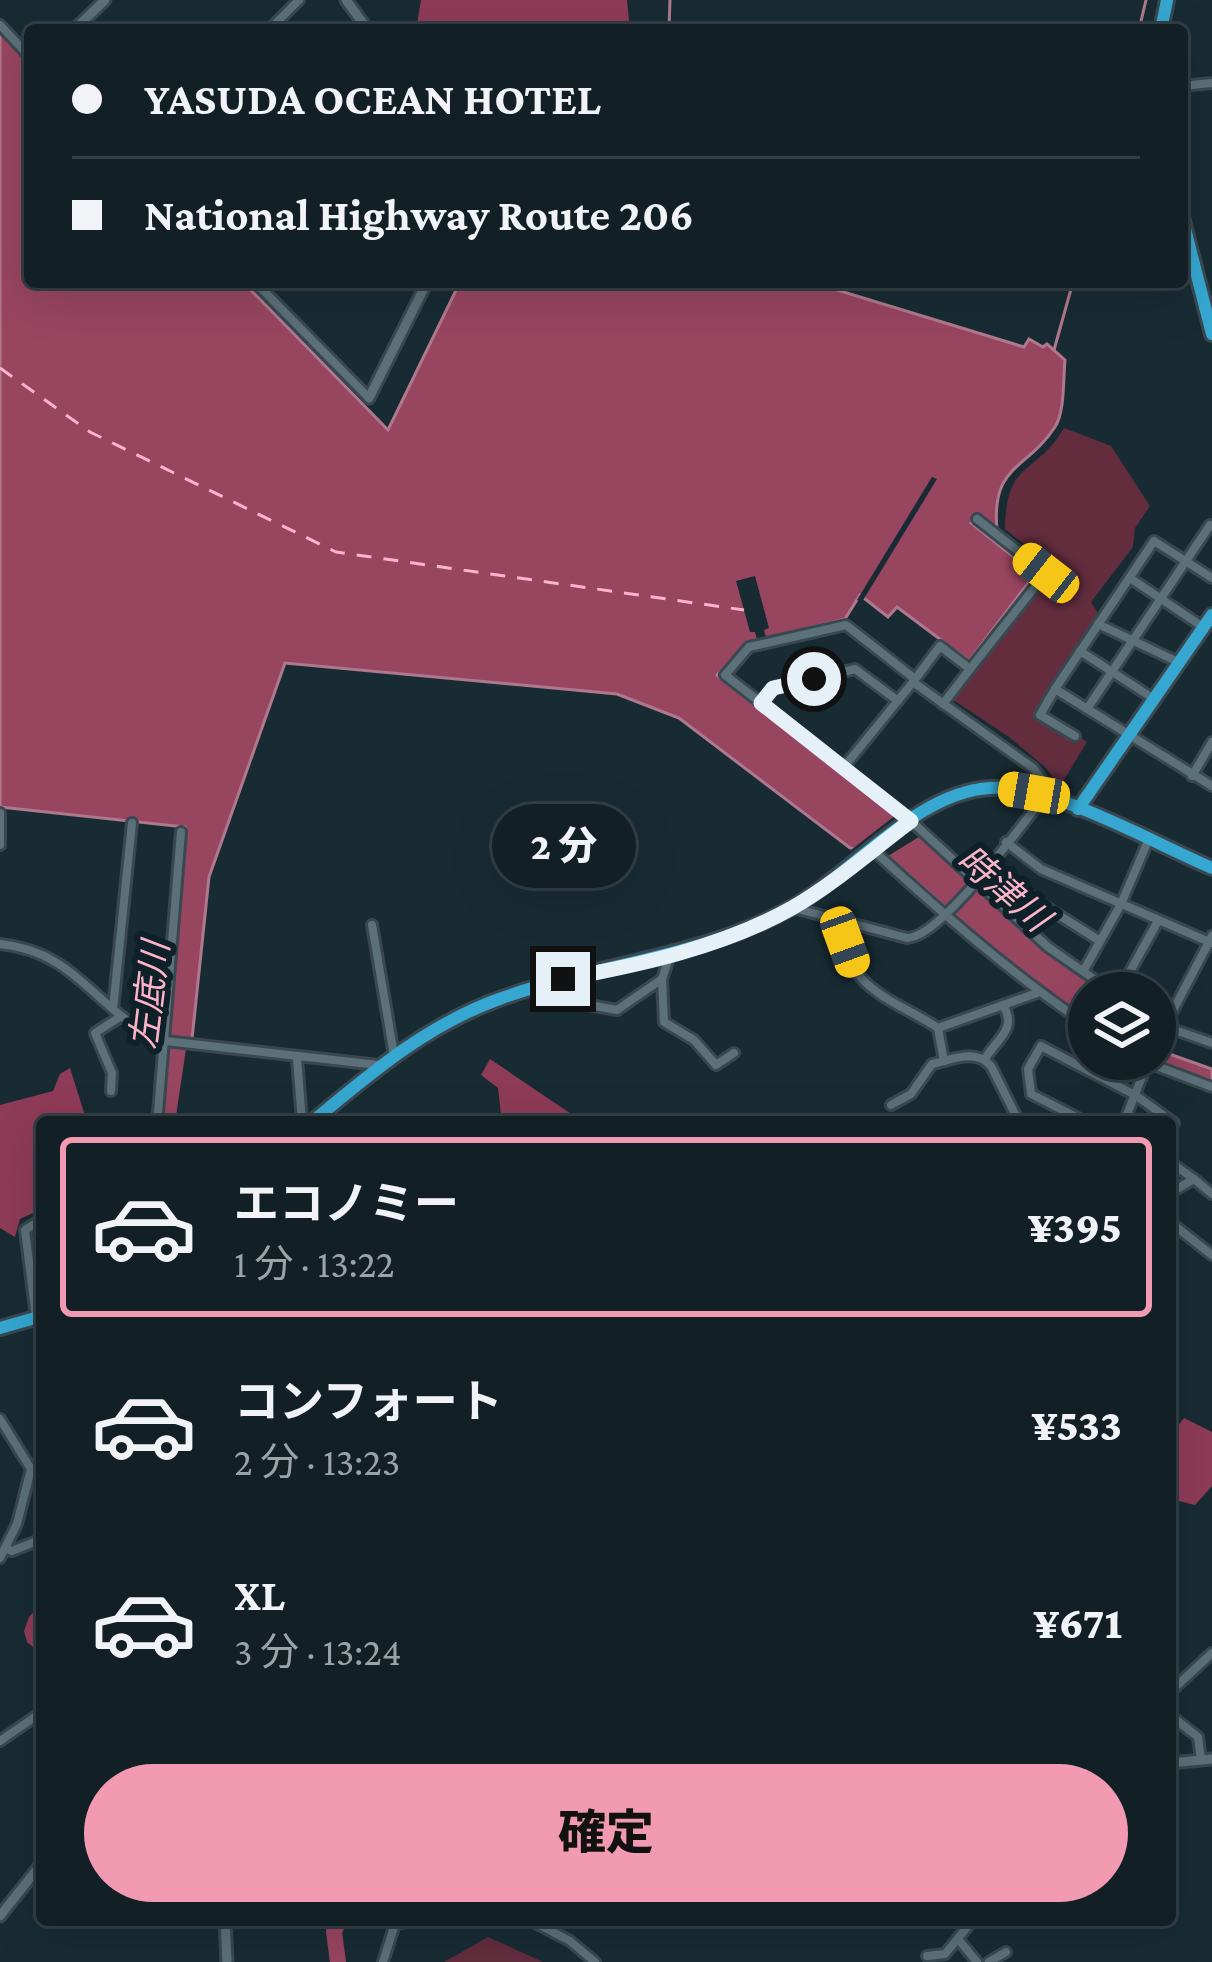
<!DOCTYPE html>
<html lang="ja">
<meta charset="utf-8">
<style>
body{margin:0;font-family:"Crimson Pro","Noto Sans JP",serif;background:#1b282e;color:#f1f3f6;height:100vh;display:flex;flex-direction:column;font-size:45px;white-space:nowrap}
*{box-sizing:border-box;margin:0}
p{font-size:39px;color:#9ca3a7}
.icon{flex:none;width:66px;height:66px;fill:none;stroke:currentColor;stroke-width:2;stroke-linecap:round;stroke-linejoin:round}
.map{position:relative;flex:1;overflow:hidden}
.side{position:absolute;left:36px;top:1116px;width:1140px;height:810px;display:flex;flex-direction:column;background:#122026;border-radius:12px;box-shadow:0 12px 48px #0002,0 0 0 3px #313e43}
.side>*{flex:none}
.hud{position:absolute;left:24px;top:24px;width:1164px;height:264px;border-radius:12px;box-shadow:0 12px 48px #0002,0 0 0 3px #313e43;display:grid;align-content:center;height:264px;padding:0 48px;background:#122026}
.fabs{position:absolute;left:1068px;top:972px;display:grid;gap:24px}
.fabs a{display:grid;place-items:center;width:108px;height:108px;border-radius:50%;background:#122026;box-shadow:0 12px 48px #0002,0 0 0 3px #313e43;font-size:60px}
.end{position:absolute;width:54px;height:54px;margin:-27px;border:15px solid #e6f1f7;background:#111;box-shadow:0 0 0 6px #111}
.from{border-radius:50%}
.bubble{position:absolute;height:84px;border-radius:42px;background:#122026;box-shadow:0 12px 48px #0002,0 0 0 3px #313e43;font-size:39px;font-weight:800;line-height:84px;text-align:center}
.car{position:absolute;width:36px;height:72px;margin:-36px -18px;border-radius:15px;box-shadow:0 0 9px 3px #0007;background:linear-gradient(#f5c518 24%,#345 0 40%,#f5c518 0 76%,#345 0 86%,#f5c518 0)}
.hud b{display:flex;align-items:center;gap:42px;height:114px;font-size:45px}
.hud b+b{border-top:3px solid #313e43}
.hud i{width:30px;height:30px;background:#f1f3f6}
ul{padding:21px 0 0;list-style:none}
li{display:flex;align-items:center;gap:36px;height:180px;margin:0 24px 18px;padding:0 24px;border:6px solid transparent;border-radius:12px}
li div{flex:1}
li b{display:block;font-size:45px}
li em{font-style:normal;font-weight:800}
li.on{border-color:#f19ab2}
li>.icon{width:108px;height:108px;stroke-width:1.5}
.action{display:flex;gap:24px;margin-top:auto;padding:24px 48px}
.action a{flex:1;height:138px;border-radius:72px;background:#f19ab2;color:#111;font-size:48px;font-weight:800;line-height:138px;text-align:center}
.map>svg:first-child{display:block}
.green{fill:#632d3e}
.forest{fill:#8e3b57}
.water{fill:#984560;stroke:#af798d;stroke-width:3}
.pier{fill:#182b33}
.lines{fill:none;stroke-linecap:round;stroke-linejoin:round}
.stream{stroke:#af798d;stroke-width:3}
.river{stroke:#984560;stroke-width:16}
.ferry{stroke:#fcb4c7;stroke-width:3;stroke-dasharray:15 12;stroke-linecap:butt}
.minor-casing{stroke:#394850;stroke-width:14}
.tertiary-casing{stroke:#394850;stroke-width:15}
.trunk-casing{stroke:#394850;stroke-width:18}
.minor{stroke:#5b7079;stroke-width:8}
.tertiary{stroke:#5b7079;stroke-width:9}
.trunk{stroke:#36a7d0;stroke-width:12}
.route{stroke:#e6f1f7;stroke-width:15}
.labels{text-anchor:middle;stroke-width:12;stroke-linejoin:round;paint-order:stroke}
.water-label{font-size:36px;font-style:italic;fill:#fcb4c7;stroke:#0e2129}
</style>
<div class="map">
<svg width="1212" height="1962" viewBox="0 0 1212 1962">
<rect width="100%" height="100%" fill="#182b33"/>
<g class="green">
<path d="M 1064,428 L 1111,446 L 1150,506 L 1135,528 L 1133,547 L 1091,602 L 1098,613 L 1053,681 L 1053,689 L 1039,709 L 1087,742 L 1060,786 L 1045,767 L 1009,737 L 952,699 L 1055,569 L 1005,529 C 1006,459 1035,477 1064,428 Z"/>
<polygon points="488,1937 543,1962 444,1962"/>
</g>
<g class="forest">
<polygon points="421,0 627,0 630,30 416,30"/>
<polygon points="490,1059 583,1122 493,1122 494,1115 501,1115 498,1088 481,1075"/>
<polygon points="70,1068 87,1122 42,1122 42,1209 20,1219 15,1237 0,1228 0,1105 53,1091 60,1074"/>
<polygon points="1184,1418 1212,1432 1212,1486 1195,1505 1170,1499 1170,1436"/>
<polygon points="42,1603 42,1649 39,1652 27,1642 24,1631 29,1617"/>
</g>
<g class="water">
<path d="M 0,31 L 30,62 L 30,282 L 243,282 L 388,430 L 460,282 L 811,282 L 1024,347 L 1029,339 L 1043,347 L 1047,344 L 1065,360 C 1063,380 1065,411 1055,427 C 1026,471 991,464 997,530 L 977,514 L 971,523 L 1035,574 L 969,661 L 897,607 L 888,617 L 860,595 L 845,619 L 746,644 L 717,675 L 923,837 L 1046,950 L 1108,993 L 1089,993 L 1089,1019 L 1027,979 L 891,859 L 850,848 L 679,718 L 617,694 L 285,663 L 209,877 L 192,1039 L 164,1036 L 185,827 L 0,807 Z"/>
<polygon points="1155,1028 1161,1051 1212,1069 1212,1081 1153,1059"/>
</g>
<g class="pier">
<polygon points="932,477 937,479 862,602 857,600"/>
<polygon points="755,576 769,628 764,630 768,644 759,647 755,632 750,632 736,581"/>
<polygon points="896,815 922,835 880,861 847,853"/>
</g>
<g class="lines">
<g class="stream">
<polyline points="669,30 670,0"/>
<polyline points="1139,30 1146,0"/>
<polyline points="1054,350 1073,282"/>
</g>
<g class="river">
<polyline points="167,1122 181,1028"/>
<polyline points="338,1962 334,1932 339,1920"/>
</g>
<polyline class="ferry" points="0,368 90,432 336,552 744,610"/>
<g class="minor-casing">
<g id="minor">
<polyline points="0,25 30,57"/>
<polyline points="269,30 299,0"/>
<polyline points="1182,86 1212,83"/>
<polyline points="255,282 369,398"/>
<polyline points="1130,578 1203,627"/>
<polyline points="1212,578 1154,541 1055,689 1212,786"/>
<polyline points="1098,624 1178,662"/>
<polyline points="1080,651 1154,699"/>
<polyline points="913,682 940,646 970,669 1046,573 977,519"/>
<polyline points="1055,689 1040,715 1075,736"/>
<polyline points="898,701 855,669 773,689 761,703 911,821 1048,947 1114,993"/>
<polyline points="761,703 725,675 749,647 846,625 915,679"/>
<polyline points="943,704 970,669"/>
<polyline points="1087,709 1210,525"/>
<polyline points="1192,776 1212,742"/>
<polyline points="0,813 0,845"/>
<polyline points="1006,842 1041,869 1212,943"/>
<path d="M 873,850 C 942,913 1011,974 1089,1026"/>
<polyline points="990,861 1038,902 1100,941"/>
<path d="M 794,908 L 907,938 C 941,938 1020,826 1045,796 L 1042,780 L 1033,768 L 913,682 L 844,767"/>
<path d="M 849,923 C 835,986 896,1000 938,1028 L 1037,993"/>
<polyline points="372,925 394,1055"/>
<path d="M 0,944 C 81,952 96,1016 166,1041 L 378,1065"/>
<polyline points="1084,970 1121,904 1148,841"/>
<polyline points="576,976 584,1004 617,1010 662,979 670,955"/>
<polyline points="662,979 664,1022 694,1040 716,1065 734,1053"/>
<polyline points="1118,993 1158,921"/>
<polyline points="113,1009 132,823"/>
<polyline points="1155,1023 1212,1043"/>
<polyline points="938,1028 944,1061"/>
<polyline points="1155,1045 1212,936"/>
<polyline points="297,1058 302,1122"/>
<path d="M 985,1059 C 996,1039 1018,1030 1003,1005"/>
<polyline points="1138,1059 1212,1087"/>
<polyline points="111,1091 112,1073 95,1033 120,1017"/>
<path d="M 891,1105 L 911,1094 L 932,1064 C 952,1060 975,1048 991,1066 L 1019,1122"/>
<polyline points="158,1113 181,832"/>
<polyline points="1080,1119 1031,1094 1028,1069 1041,1046 1135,1095 1174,1123"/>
<polyline points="1124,1122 1149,1059"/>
<polyline points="1170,1162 1194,1179 1170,1193"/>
<polyline points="1194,1179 1212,1194"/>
<polyline points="1170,1222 1212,1255"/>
<polyline points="36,1317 25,1230 42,1219"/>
<polyline points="0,1419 31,1469 17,1524 0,1558"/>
<polyline points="7,1549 12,1551 42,1539"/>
<polyline points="1170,1692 1212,1653"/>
<polyline points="1170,1715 1198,1737 1201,1760"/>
<polyline points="0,1741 42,1712"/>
<polyline points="530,1920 570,1941 595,1962"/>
<polyline points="958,1939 977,1962"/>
<polyline points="927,1956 945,1954 973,1920"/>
<polyline points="383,1962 395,1924 418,1920"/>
<polyline points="989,1962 1006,1952"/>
</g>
</g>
<g class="tertiary-casing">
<g id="tertiary">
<polyline points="346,0 368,30"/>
<polyline points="74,30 105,0"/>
<polyline points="369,398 427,282"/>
<polyline points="1170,1763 1212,1759"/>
<polyline points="0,1916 42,1863"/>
<polyline points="225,1920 227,1962"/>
</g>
</g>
<g class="trunk-casing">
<g id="trunk">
<polyline points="1161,30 1167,0"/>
<polyline points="1182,217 1212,334"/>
<polyline points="1078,809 1212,615"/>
<path d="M 312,1122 C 372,1072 428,1024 502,998 C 597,964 699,958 789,909 C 852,875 916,792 990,788 C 1052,784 1153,843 1212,868"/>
<polyline points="0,1328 42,1316"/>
</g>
</g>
<use href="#minor" class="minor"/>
<use href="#tertiary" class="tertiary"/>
<use href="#trunk" class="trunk"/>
</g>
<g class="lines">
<path class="route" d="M 563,979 C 640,965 723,947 792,908 C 834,884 872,850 911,821 L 761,703 L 773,688 L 814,679"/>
</g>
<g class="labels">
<g class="water-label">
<text transform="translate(1004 888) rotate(41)" y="13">時津川</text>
<text transform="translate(149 995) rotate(-83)" y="13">左底川</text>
</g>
</g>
</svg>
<div class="fabs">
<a><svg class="icon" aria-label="layers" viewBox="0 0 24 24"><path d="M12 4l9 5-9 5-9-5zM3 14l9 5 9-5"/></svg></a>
</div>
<i class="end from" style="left:814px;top:679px"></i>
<i class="end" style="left:563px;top:979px"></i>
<div class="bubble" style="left:492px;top:804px;width:144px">2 分</div>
<i class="car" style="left:1046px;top:573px;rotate:308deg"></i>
<i class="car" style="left:1034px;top:793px;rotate:280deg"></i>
<i class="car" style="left:845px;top:942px;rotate:160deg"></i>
<div class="hud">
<b><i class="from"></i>YASUDA OCEAN HOTEL</b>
<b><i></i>National Highway Route 206</b>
</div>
<section class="side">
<ul>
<li class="on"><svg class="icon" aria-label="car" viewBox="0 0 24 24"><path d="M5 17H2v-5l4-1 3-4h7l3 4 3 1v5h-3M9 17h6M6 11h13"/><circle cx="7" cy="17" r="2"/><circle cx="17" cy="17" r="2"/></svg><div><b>エコノミー</b><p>1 分 · 13:22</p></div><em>¥395</em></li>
<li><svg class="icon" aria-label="car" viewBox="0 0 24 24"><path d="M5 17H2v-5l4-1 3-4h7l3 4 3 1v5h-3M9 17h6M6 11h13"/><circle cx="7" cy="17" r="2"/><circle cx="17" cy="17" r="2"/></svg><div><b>コンフォート</b><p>2 分 · 13:23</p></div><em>¥533</em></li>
<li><svg class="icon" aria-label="car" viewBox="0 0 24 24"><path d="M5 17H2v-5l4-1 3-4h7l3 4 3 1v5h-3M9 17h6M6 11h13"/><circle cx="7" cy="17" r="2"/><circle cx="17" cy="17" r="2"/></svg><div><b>XL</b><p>3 分 · 13:24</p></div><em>¥671</em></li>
</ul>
<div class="action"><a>確定</a></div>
</section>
</div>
